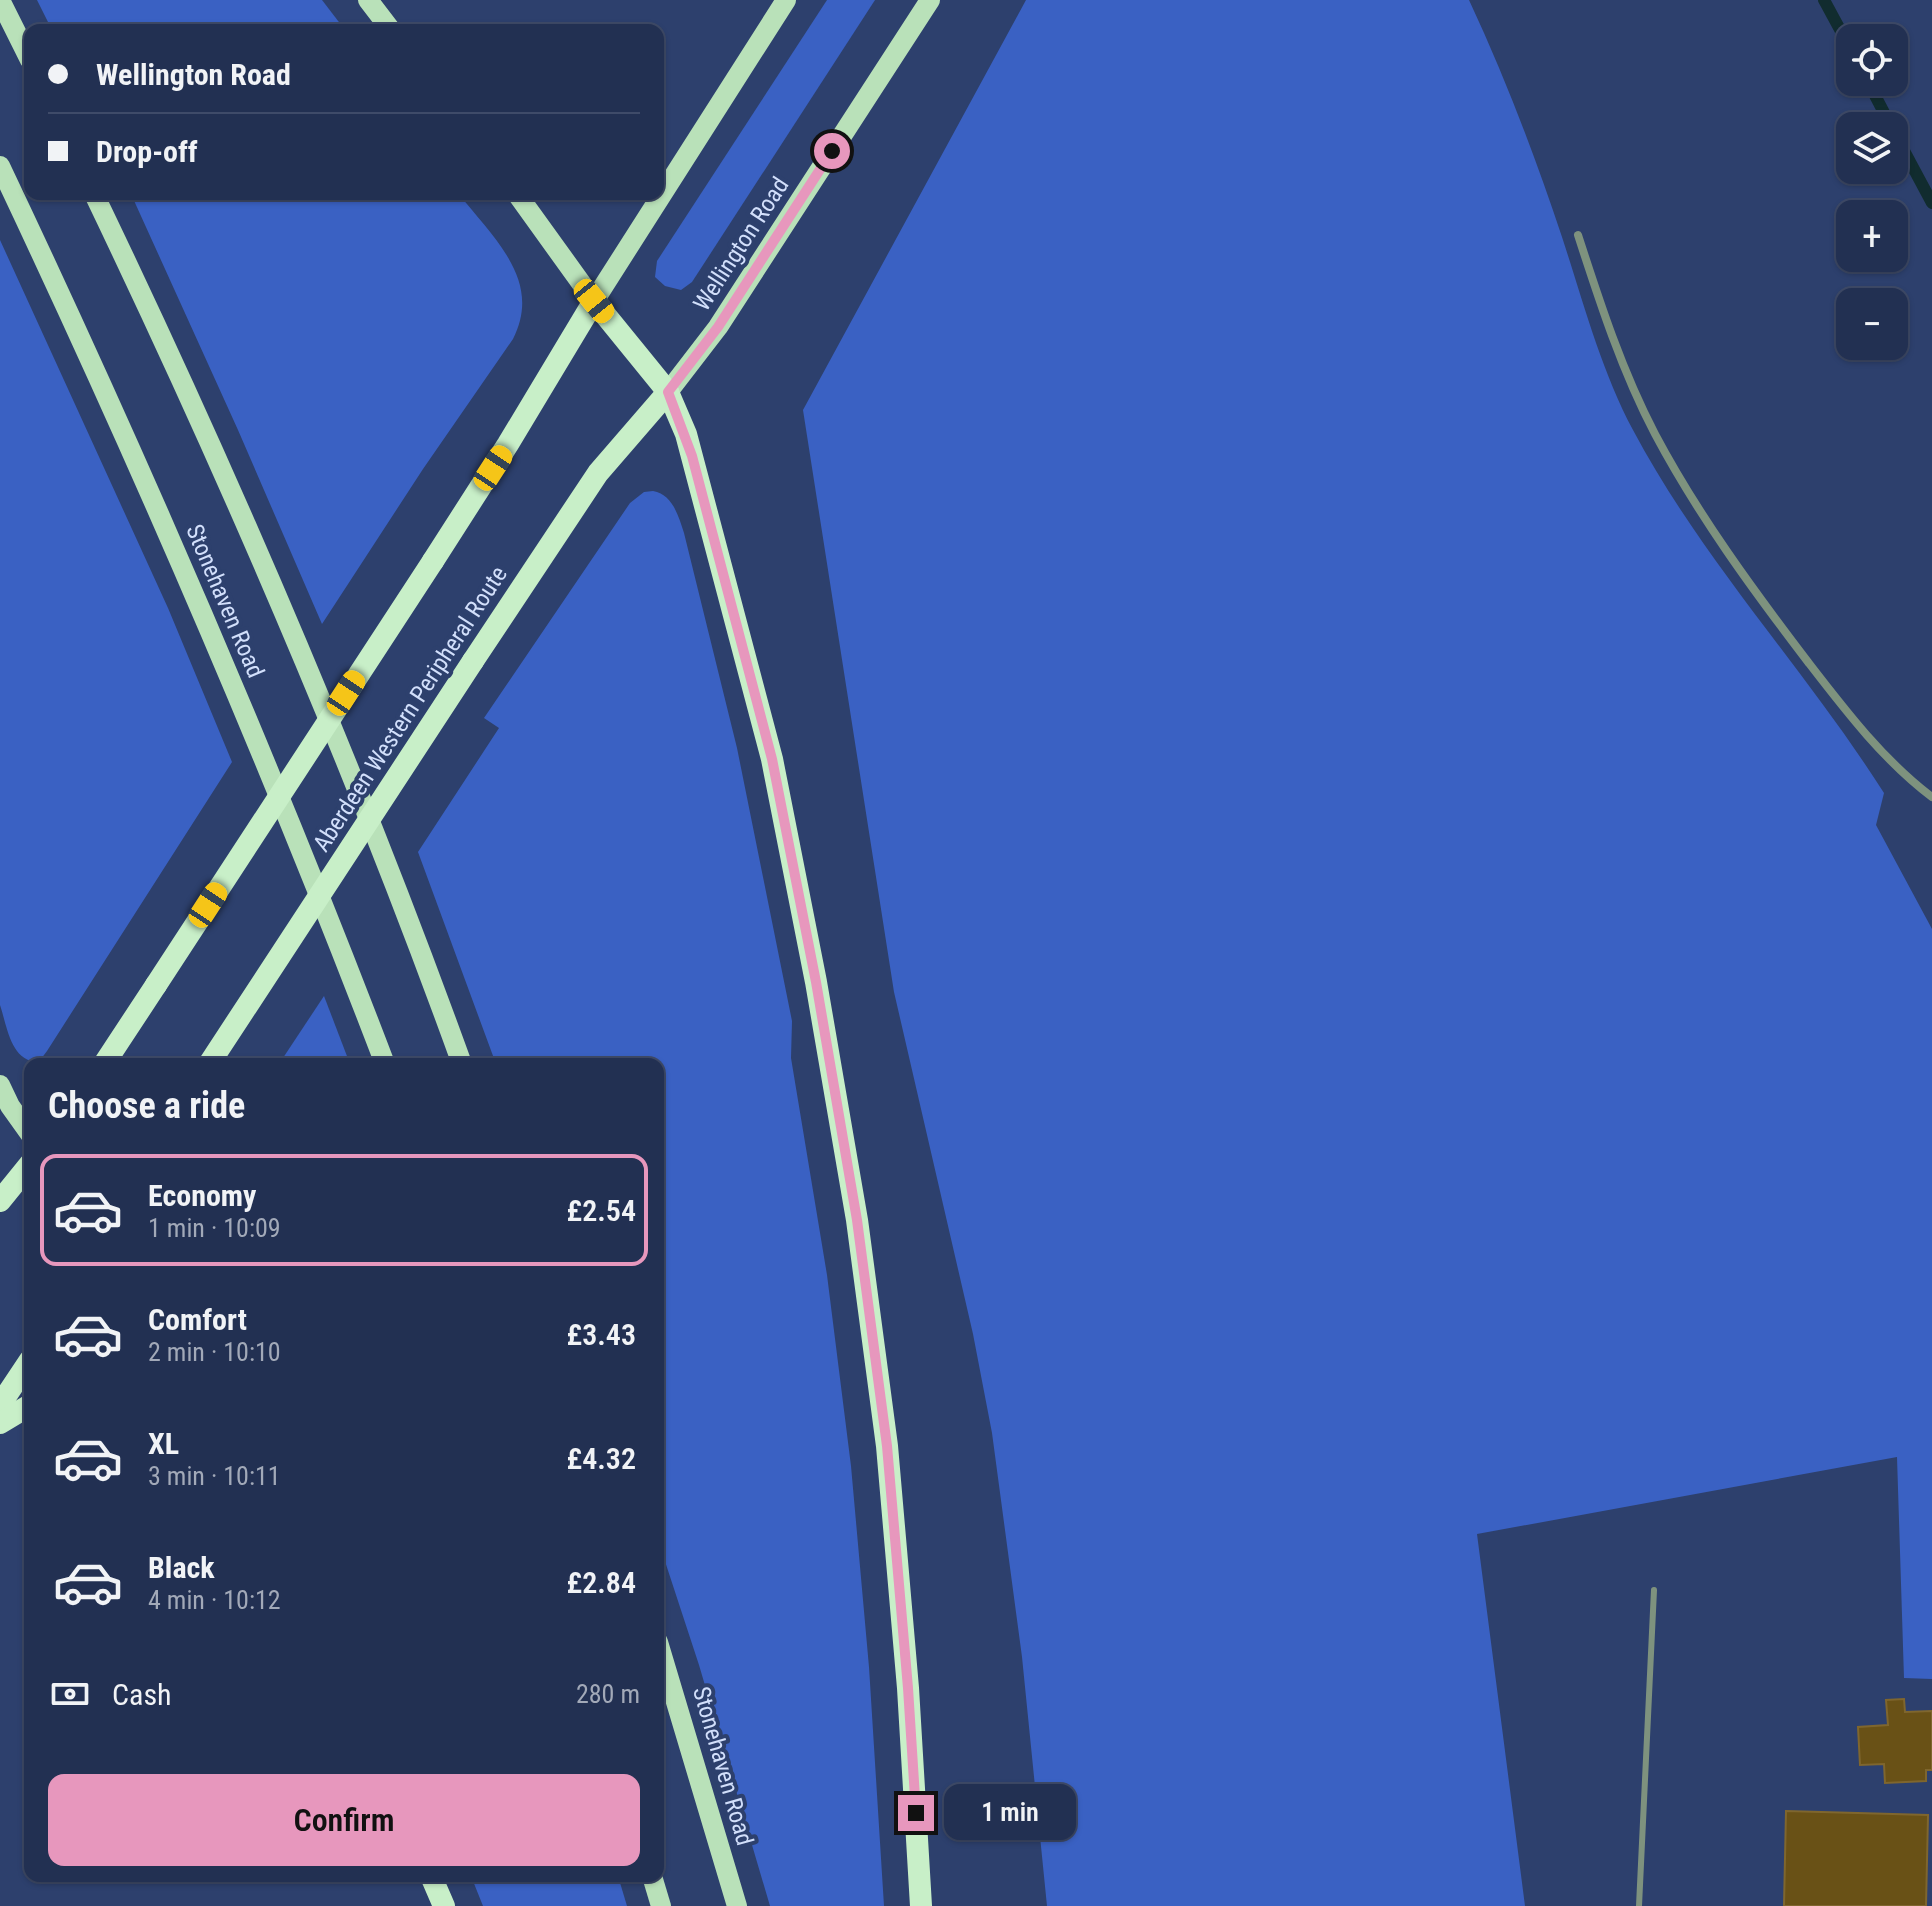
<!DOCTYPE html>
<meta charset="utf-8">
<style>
body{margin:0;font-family:"Roboto Condensed",sans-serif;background:#2a3859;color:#f1f3f6;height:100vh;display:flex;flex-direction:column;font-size:30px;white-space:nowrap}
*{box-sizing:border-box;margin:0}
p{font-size:26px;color:#a2a9b8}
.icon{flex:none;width:44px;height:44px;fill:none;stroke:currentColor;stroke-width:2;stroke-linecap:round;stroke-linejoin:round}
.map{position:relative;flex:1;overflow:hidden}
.panel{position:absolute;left:24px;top:1058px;width:640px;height:824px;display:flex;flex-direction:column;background:#223052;border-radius:16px;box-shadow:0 2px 6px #0004,0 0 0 2px #3f4b69}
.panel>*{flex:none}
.banner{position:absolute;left:24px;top:24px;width:640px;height:176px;border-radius:16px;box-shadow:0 2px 6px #0004,0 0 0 2px #3f4b69;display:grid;align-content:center;height:176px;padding:0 24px;background:#223052}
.buttons{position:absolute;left:1836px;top:24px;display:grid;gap:16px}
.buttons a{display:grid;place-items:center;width:72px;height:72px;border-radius:16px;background:#223052;box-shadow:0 2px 6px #0004,0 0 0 2px #3f4b69;font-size:40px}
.end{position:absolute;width:36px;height:36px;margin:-18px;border:10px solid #e797bd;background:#111;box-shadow:0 0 0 4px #111}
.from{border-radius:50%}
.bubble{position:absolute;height:56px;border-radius:16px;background:#223052;box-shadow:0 2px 6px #0004,0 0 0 2px #3f4b69;font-size:26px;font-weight:600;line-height:56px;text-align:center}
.car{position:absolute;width:24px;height:48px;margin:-24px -12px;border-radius:10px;box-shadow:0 0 6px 2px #0007;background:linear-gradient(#f5c518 24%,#345 0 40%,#f5c518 0 76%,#345 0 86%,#f5c518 0)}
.banner b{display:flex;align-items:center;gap:28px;height:76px;font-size:30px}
.banner b+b{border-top:2px solid #3f4b69}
.banner i{width:20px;height:20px;background:#f1f3f6}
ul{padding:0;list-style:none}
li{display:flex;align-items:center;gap:24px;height:112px;margin:0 16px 12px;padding:0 8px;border:4px solid transparent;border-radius:16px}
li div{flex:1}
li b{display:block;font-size:30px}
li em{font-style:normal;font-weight:600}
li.active{border-color:#e797bd}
li>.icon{width:72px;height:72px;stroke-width:1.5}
h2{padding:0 24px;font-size:36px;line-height:96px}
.pay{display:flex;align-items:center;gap:20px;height:88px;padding:0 24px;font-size:30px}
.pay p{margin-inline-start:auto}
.action{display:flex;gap:16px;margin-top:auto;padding:16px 24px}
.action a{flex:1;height:92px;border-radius:16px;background:#e797bd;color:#111;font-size:32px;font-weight:600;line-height:92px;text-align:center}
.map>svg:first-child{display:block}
.green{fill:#3a61c3}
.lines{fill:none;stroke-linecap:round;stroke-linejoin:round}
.stream{stroke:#112c2f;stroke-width:12}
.building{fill:#695116;stroke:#7f662e;stroke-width:2}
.service{stroke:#7e927e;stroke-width:6}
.minor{stroke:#7e927e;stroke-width:8}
.primary{stroke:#b9e1b9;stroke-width:20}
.trunk{stroke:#c8efc8;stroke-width:22}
.trunk-bridge{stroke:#c8efc8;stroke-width:22}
.route{stroke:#e797bd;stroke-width:10}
.labels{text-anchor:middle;stroke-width:8;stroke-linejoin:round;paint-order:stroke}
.street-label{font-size:24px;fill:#d2dffb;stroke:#2d406d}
</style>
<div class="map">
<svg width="1932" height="1906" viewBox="0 0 1932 1906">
<rect width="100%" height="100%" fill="#2d406d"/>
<g class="green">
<polygon points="37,0 322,0 345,30 52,30"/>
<polygon points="827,0 875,0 692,282 681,290 665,286 655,277 657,261"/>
<path d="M 1026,0 L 1469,0 C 1505,77 1535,156 1562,237 C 1583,301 1601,370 1633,430 C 1702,560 1805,669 1884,793 L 1876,825 L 1932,929 L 1932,1679 L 1904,1678 L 1897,1457 L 1477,1534 L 1525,1906 L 1047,1906 L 1022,1657 L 992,1433 L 973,1334 L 894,992 L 803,410 Z"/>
<path d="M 131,194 L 459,194 C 493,238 543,280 513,339 L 423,469 L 322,624 L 238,430 Z"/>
<path d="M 0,240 L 168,608 L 232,762 L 47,1051 L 41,1059 L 34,1062 C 10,1057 7,1026 0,1005 Z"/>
<path d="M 653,491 C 673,495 678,515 684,533 L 737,748 L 792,1021 L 791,1058 L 827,1275 L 851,1466 L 869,1667 L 884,1906 L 770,1906 L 699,1665 L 658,1540 L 658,1064 L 496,1064 L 418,852 L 499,728 L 484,718 L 630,503 L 644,492 Z"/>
<polygon points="324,996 350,1064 279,1064"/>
<polygon points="471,1876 618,1876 627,1906 483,1906"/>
</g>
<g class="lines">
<g class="stream">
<polyline points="1824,0 1850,48"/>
<polyline points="1868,82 1891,126"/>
<polyline points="1894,132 1932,203"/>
</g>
</g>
<g class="building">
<polygon points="1904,1699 1905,1712 1932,1711 1932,1770 1926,1770 1926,1781 1885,1783 1884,1764 1860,1765 1858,1727 1888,1725 1886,1700"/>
<polygon points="1786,1811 1928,1815 1926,1906 1784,1906"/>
</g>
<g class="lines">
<polyline class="service" points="1639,1906 1654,1590"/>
<path class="minor" d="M 1578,235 C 1600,303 1622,371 1655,434 C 1698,515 1753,590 1808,662 C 1845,710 1884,761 1932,797"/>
<g class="primary">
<polyline points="0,0 30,60"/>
<polyline points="368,0 391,30"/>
<path d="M 0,166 C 140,461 269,760 385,1064"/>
<path d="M 94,194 C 230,477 355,768 462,1064"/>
<polyline points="517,194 594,301 786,0"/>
<polyline points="668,392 718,327 930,0"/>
<polyline points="0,1085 10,1106 30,1134"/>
<polyline points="658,1642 737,1906"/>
<polyline points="652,1876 661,1906"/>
</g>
<g class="trunk">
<polyline points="433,561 508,444 594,301 668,392 686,434 772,759 816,982 857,1220 887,1446 908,1688 921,1906"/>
<polyline points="473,661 598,473 668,392"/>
<polyline points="104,1064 156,985"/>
<polyline points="0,1201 30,1164"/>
<polyline points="0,1405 30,1360"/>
<polyline points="0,1423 30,1405"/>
<polyline points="431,1876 444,1906"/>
</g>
<g class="trunk-bridge">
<polyline points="156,985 433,561"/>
<polyline points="209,1064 473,661"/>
</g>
</g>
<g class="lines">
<polyline class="route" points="832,151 718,327 668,392 692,456 772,759 816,982 857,1220 887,1446 908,1688 916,1813"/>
</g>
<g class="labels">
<g class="street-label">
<text transform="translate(741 244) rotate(-57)" y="8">Wellington Road</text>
<text transform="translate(225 601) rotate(67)" y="8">Stonehaven Road</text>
<text transform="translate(410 709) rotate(-57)" y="8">Aberdeen Western Peripheral Route</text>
<text transform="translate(723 1766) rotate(74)" y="8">Stonehaven Road</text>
</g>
</g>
</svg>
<div class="buttons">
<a><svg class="icon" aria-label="locate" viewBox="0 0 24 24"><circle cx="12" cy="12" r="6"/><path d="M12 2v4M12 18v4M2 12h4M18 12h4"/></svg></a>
<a><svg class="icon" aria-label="layers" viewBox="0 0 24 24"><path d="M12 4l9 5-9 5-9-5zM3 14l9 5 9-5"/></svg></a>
<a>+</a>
<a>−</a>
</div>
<i class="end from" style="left:832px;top:151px"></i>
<i class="end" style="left:916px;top:1813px"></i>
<div class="bubble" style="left:944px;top:1784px;width:132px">1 min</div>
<i class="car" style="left:594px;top:301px;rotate:141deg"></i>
<i class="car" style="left:493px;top:468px;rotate:33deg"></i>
<i class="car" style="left:346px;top:693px;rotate:33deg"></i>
<i class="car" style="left:208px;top:905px;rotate:33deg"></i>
<div class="banner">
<b><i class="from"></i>Wellington Road</b>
<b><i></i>Drop-off</b>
</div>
<section class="panel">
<h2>Choose a ride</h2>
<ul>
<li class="active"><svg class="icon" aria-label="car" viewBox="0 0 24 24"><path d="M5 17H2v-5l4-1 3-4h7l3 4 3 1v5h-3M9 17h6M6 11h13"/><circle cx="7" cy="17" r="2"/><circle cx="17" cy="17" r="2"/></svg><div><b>Economy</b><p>1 min · 10:09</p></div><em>£2.54</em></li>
<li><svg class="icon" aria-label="car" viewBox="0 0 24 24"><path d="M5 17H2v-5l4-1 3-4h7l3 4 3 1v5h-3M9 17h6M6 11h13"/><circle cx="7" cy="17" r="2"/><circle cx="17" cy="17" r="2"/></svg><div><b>Comfort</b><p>2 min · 10:10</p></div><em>£3.43</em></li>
<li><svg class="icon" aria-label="car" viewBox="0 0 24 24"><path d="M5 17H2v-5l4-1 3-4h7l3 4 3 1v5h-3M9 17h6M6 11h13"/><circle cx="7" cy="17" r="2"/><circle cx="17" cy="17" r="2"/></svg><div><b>XL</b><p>3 min · 10:11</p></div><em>£4.32</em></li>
<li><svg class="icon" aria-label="car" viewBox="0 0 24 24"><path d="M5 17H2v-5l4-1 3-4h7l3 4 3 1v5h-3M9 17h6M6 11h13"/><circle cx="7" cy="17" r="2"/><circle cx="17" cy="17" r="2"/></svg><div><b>Black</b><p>4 min · 10:12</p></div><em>£2.84</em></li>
</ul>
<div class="pay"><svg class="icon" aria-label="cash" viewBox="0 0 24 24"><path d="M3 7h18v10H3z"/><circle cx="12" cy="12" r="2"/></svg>Cash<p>280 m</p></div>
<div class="action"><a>Confirm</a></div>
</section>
</div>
